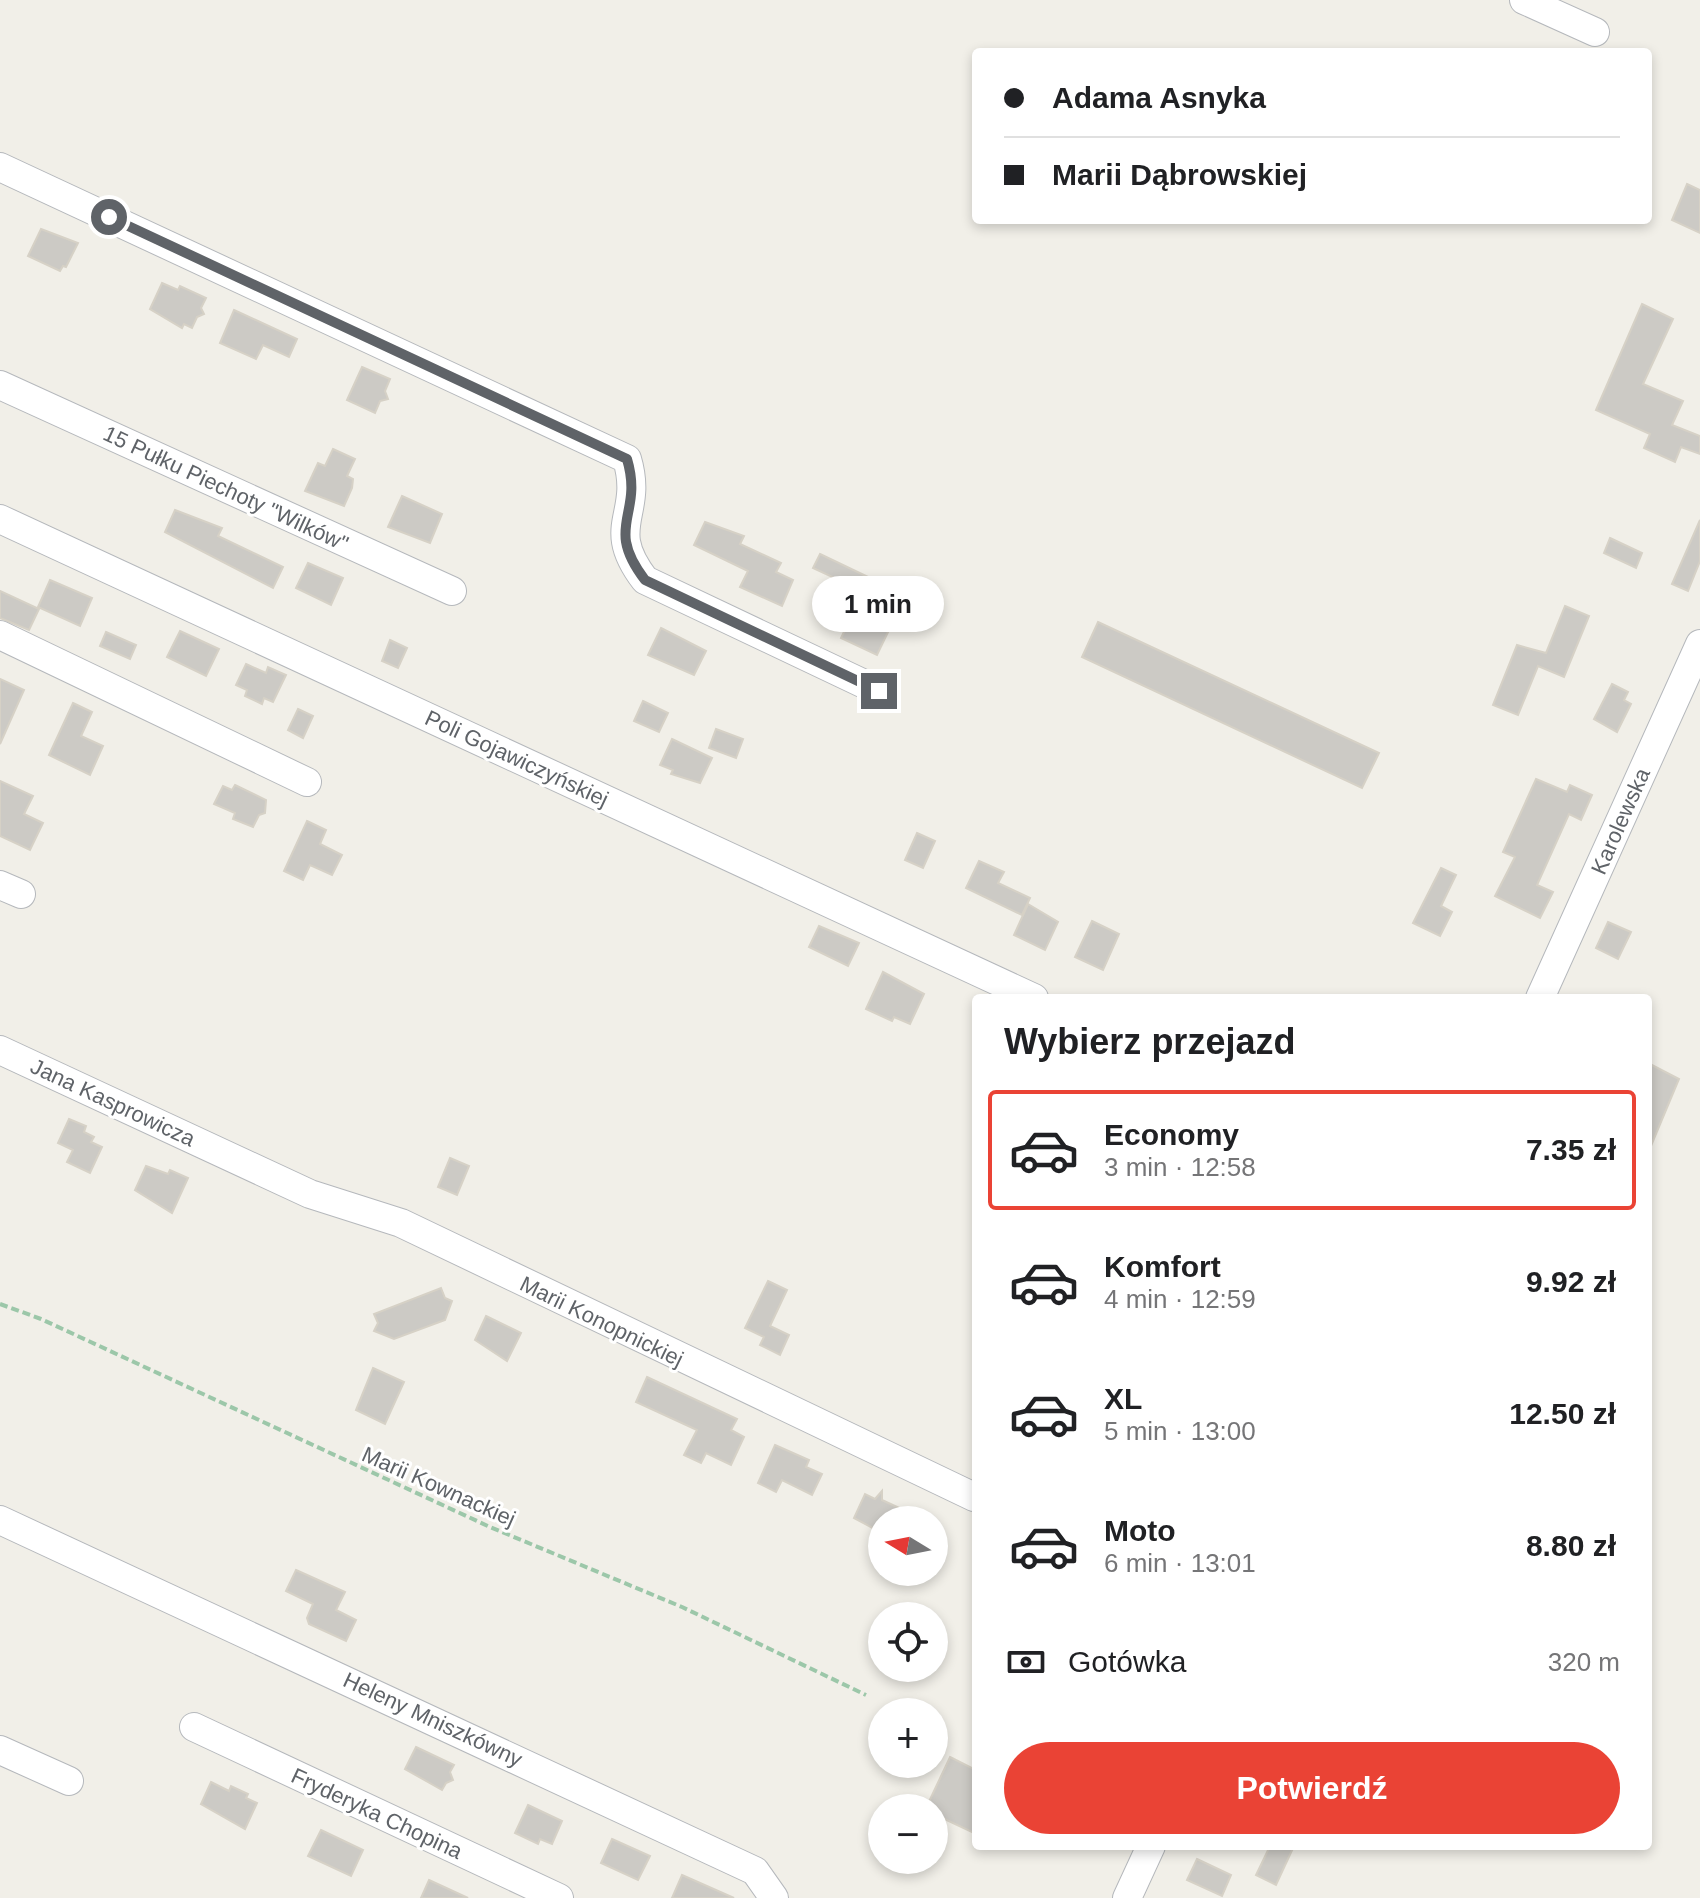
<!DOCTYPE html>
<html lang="pl">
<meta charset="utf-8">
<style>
body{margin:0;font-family:Arial,sans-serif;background:#f6f6f6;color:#202124;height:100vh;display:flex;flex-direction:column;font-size:30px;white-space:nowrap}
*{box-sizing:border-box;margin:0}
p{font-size:26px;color:#757577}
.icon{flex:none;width:44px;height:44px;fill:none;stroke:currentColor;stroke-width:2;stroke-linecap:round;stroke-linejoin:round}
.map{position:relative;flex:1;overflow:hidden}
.side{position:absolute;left:972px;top:994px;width:680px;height:856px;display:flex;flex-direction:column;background:#fff;border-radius:8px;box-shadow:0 4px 12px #0003}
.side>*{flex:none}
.guide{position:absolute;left:972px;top:48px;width:680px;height:176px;border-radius:8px;box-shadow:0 4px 12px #0003;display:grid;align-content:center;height:176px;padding:0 32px;background:#fff}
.needle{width:52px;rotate:280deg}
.buttons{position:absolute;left:868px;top:1506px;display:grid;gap:16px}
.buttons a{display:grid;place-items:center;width:80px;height:80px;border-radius:50%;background:#fff;box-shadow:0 4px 12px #0003;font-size:40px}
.end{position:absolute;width:36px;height:36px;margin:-18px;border:10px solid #5f6368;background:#fff;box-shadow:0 0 0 4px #fff}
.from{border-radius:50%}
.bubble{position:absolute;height:56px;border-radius:28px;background:#fff;box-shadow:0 4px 12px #0003;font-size:26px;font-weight:700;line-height:56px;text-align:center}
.guide b{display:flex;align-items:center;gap:28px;height:76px;font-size:30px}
.guide b+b{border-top:2px solid #e0e0e0}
.guide i{width:20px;height:20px;background:#202124}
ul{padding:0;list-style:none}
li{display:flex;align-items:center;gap:24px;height:120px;margin:0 16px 12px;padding:0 16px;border:4px solid transparent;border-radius:8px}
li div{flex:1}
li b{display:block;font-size:30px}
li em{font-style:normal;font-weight:700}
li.active{border-color:#ea4335}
li>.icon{width:72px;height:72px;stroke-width:1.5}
h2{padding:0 32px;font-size:36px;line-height:96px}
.pay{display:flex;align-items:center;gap:20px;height:88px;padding:0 32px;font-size:30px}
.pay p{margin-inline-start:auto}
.primary-button{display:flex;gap:16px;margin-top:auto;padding:16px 32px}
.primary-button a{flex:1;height:92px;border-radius:48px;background:#ea4335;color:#fff;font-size:32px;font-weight:700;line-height:92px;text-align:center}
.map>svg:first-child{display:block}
.building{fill:#cccac5;stroke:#d6d1c6;stroke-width:2}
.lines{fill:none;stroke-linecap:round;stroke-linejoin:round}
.minor-casing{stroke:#b5b8bc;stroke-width:30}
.path{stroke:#9cc7a9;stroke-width:4;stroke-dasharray:8 4;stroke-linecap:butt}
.minor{stroke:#fff;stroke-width:28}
.route{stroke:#5f6368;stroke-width:10}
.labels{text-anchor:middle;stroke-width:6;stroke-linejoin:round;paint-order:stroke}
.street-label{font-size:22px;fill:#5f6368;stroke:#fff}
</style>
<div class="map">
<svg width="1700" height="1898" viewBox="0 0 1700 1898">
<rect width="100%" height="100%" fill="#f1efe8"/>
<g class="building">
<polygon points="1687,184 1700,190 1700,233 1672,220"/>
<polygon points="41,229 78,243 66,267 63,266 60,271 28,256"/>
<polygon points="162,283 178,290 180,286 206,298 201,308 204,314 197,317 192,328 184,324 182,328 150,309"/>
<polygon points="1642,304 1673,319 1643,384 1683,401 1672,425 1700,436 1700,454 1681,447 1675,462 1644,448 1650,434 1596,410"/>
<polygon points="234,310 297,339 289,357 263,345 256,359 220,343"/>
<polygon points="362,367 390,379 385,391 388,399 380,401 375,413 347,400"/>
<polygon points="333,449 355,459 347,476 353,479 352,488 344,506 305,491 318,463 325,466"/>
<polygon points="402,496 442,514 430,543 388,527"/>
<polygon points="175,510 222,528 218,536 283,567 273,588 165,532"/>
<polygon points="1700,520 1700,561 1688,591 1672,584"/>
<polygon points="705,522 744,536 740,544 781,563 776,572 793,580 782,606 740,587 748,571 694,545"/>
<polygon points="1610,538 1642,553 1636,568 1604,553"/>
<polygon points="820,554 889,587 882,600 813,568"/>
<polygon points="308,563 343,578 331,605 296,588"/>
<polygon points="50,580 92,598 80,626 38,607"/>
<polygon points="0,591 39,609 29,630 0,618"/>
<polygon points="1565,606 1589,616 1564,677 1538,666 1518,715 1493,705 1517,645 1546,653"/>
<polygon points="854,611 890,628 877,655 841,638"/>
<polygon points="1098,622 1379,753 1362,788 1082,657"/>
<polygon points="661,628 706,651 694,675 648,655"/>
<polygon points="180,631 219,649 206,676 167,657"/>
<polygon points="106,632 136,645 130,659 100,646"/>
<polygon points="390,640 407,648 398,668 382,661"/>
<polygon points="246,664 266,673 268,667 286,675 273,702 264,698 262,704 245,696 247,690 236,685"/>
<polygon points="0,679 24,690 0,744"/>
<polygon points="1612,684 1628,692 1624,700 1631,704 1617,732 1594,719"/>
<polygon points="643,701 668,713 659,732 634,721"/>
<polygon points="73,703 92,712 81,736 103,746 90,775 49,755"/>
<polygon points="298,709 313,716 303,738 288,730"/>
<polygon points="716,729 743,739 736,758 709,748"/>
<polygon points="672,739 712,758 700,783 671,774 673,770 660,765"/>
<polygon points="1536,779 1567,792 1570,785 1592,795 1581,820 1569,814 1537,885 1553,892 1540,918 1495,896 1515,857 1503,852"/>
<polygon points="0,781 33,796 24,814 43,823 30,850 0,836"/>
<polygon points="235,785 266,800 265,813 259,815 253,827 233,819 235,813 214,804 223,786 232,790"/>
<polygon points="307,821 326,830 320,844 342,855 332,875 310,865 303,880 284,871"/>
<polygon points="917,833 935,841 923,868 905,860"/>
<polygon points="979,861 1004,872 998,883 1030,898 1022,915 966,888"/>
<polygon points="1441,868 1456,875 1441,906 1452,912 1440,936 1413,923"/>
<polygon points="1028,904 1058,922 1045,950 1014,935"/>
<polygon points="1092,921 1119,934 1103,970 1075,957"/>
<polygon points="1608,922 1631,932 1618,959 1596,948"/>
<polygon points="819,926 859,943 848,966 809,947"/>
<polygon points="883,972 924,994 910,1024 894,1017 892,1021 866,1009"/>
<polygon points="1648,1063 1679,1079 1648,1153"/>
<polygon points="69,1119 86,1126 84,1132 94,1137 91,1142 102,1147 90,1173 67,1162 73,1150 58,1143"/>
<polygon points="450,1158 469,1166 457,1195 438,1187"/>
<polygon points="146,1166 168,1174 170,1170 188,1178 172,1213 135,1190"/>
<polygon points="768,1281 787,1290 770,1326 789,1335 780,1355 760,1345 764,1337 745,1328"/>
<polygon points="441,1288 445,1298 452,1301 445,1320 394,1339 374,1331 378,1323 374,1314"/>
<polygon points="486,1316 521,1333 507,1361 475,1340"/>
<polygon points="373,1368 404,1382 385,1424 356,1410"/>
<polygon points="647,1377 737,1419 731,1430 744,1437 731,1465 706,1453 701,1463 684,1455 697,1430 636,1402"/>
<polygon points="775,1445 809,1460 806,1467 822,1474 812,1495 782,1480 776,1492 758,1483"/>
<polygon points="882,1491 882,1500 925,1520 882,1520 882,1533 854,1518 865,1494 875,1499"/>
<polygon points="296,1570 345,1592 336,1610 356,1620 346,1641 309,1624 307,1618 313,1604 286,1591"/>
<polygon points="416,1747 454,1765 450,1772 453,1780 446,1783 442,1790 405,1769"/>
<polygon points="950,1757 976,1770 976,1834 934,1814 934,1808 926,1808"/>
<polygon points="211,1782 229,1791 231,1786 248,1794 246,1798 257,1803 245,1829 201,1804"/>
<polygon points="528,1805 562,1821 552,1844 540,1839 538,1844 515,1833"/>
<polygon points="321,1830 363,1850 351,1876 308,1856"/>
<polygon points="612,1839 650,1856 638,1880 601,1863"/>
<polygon points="1270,1846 1294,1846 1276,1885 1256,1875"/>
<polygon points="1197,1859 1231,1875 1222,1896 1187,1880"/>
<polygon points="682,1875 734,1898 672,1898"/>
<polygon points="429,1880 468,1898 421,1898"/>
</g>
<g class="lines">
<g class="minor-casing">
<g id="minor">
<polyline points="1524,0 1595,32"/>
<path d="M 0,167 L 627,459 C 644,516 603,525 645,580 L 879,691"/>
<polyline points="0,385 452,591"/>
<polyline points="0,519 1034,998"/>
<polyline points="0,635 307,782"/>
<polyline points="0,885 21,894"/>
<polyline points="1540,998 1700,644"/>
<polyline points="0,1050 310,1194 401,1223 974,1497"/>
<polyline points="0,1520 755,1871 774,1898"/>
<polyline points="194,1727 559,1898"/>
<polyline points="0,1750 69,1781"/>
<polyline points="1127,1898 1151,1846"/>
</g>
</g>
<polyline class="path" points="0,1304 41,1319 490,1527 682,1607 866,1695"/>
<use href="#minor" class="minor"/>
</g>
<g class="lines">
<path class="route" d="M 109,217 L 627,459 C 644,516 603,525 645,580 L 879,691"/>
</g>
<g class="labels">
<g class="street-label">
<text transform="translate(226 488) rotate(25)" y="8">15 Pułku Piechoty "Wilków"</text>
<text transform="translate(517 758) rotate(25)" y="8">Poli Gojawiczyńskiej</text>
<text transform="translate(1620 821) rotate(-66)" y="8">Karolewska</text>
<text transform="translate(113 1102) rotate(25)" y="8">Jana Kasprowicza</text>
<text transform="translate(602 1321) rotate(26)" y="8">Marii Konopnickiej</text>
<text transform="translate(439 1486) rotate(24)" y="8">Marii Kownackiej</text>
<text transform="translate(433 1719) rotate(25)" y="8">Heleny Mniszkówny</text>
<text transform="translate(377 1813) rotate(25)" y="8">Fryderyka Chopina</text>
</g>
</g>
</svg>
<div class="buttons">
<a><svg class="needle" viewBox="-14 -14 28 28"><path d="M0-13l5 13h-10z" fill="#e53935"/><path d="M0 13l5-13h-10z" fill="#757577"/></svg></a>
<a><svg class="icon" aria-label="locate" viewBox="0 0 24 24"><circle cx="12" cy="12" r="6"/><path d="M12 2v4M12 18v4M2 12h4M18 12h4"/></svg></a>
<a>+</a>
<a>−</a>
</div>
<i class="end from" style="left:109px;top:217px"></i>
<i class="end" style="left:879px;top:691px"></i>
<div class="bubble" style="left:812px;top:576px;width:132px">1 min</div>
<div class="guide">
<b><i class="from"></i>Adama Asnyka</b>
<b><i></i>Marii Dąbrowskiej</b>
</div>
<section class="side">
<h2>Wybierz przejazd</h2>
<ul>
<li class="active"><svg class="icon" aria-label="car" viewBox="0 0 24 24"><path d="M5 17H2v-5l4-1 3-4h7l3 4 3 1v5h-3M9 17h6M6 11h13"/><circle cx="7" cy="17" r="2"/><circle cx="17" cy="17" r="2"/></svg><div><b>Economy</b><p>3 min · 12:58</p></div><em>7.35 zł</em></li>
<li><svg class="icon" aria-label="car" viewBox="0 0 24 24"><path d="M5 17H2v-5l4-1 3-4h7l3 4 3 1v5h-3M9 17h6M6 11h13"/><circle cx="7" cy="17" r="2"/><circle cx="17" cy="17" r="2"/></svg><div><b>Komfort</b><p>4 min · 12:59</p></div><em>9.92 zł</em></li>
<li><svg class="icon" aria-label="car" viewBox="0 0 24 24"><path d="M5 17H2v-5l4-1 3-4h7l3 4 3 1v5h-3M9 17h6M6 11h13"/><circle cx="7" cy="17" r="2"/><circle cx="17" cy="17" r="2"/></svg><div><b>XL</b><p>5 min · 13:00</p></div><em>12.50 zł</em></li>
<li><svg class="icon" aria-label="car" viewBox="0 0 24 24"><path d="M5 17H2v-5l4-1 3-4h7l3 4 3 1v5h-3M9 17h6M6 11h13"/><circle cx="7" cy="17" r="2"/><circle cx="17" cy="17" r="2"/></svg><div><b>Moto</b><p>6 min · 13:01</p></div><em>8.80 zł</em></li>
</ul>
<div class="pay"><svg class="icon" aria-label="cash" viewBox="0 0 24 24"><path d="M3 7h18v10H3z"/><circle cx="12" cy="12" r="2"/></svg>Gotówka<p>320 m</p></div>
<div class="primary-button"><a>Potwierdź</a></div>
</section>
</div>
